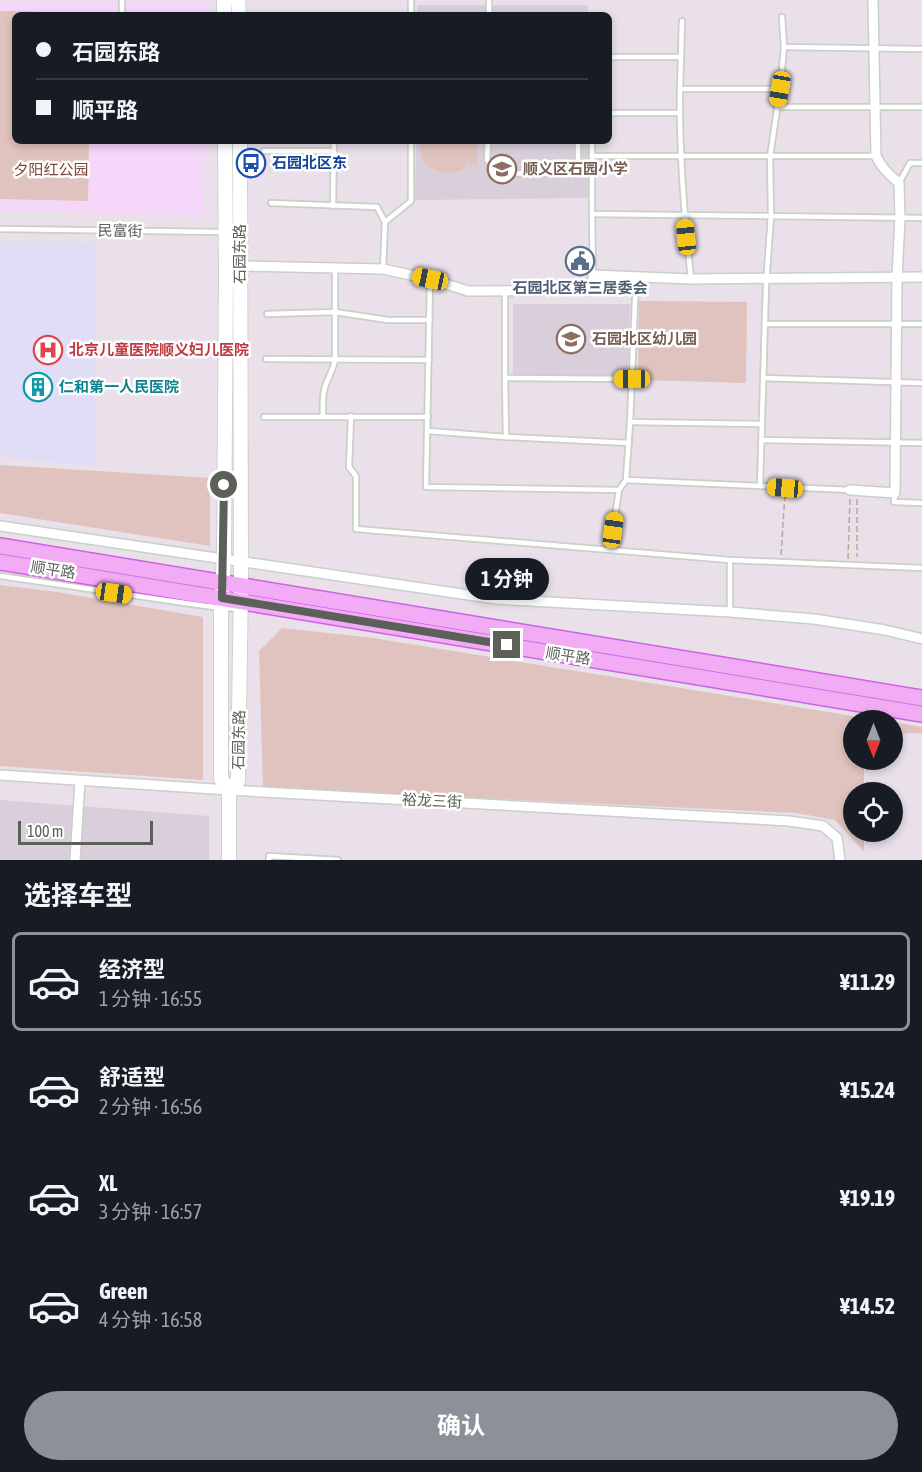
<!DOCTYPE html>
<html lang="zh">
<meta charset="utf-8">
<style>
body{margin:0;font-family:"Asap Condensed","Noto Sans SC",sans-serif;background:#20242c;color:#f1f3f6;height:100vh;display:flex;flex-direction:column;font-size:22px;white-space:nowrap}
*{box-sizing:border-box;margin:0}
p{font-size:20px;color:#9ea1a6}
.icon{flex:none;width:33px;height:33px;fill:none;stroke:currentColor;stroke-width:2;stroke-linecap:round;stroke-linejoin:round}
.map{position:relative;height:860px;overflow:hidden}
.sheet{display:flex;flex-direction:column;background:#171b24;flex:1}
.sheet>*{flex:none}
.top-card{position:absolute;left:12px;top:12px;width:600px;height:132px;border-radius:9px;box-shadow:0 3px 9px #0003;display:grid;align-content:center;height:132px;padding:0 24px;background:#171b24}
.needle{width:39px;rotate:180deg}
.controls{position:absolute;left:843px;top:710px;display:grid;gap:12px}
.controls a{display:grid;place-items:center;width:60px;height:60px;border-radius:50%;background:#171b24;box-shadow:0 3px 9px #0003;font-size:30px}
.scale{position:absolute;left:18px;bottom:15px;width:135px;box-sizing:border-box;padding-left:6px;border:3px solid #5b6059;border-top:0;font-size:16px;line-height:21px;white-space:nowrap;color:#5b6059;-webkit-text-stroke:4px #fff;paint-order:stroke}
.end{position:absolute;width:27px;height:27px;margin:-14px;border:8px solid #5b6059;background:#fff;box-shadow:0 0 0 3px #fff}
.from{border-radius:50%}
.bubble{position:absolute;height:42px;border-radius:21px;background:#171b24;box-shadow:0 3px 9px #0003;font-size:20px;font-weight:700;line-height:42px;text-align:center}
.car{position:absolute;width:18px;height:36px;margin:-18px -9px;border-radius:8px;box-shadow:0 0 4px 2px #0007;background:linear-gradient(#f5c518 24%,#345 0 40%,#f5c518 0 76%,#345 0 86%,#f5c518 0)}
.top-card b{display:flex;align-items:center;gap:21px;height:57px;font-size:22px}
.top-card b+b{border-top:2px solid #363941}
.top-card i{width:15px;height:15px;background:#f1f3f6}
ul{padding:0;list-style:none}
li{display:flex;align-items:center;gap:18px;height:99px;margin:0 12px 9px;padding:0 12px;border:3px solid transparent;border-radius:9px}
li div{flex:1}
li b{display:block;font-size:22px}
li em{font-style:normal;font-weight:700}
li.on{border-color:#8c9099}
li>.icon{width:54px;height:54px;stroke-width:1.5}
h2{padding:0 24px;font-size:27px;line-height:72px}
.primary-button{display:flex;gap:12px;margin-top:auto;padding:12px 24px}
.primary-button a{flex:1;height:69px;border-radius:36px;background:#8c9099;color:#fff;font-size:24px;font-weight:700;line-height:69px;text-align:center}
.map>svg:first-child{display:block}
.commercial{fill:#f5d7f9}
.education{fill:#d8cfda}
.medical{fill:#e2ddf7}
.green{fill:#e0c3bf}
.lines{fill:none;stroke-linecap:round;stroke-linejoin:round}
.lane-casing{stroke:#cacfc9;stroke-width:8}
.street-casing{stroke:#cacfc9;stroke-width:12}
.secondary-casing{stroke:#cdd3cb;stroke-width:16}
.primary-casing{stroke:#cc63e1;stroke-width:18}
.path{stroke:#bda798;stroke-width:1.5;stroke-dasharray:6 3;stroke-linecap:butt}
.lane{stroke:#fff;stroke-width:4.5}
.street{stroke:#fff;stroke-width:9}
.secondary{stroke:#fff;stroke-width:14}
.primary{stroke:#f2abf5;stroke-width:15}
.route{stroke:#5b6059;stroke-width:8}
.labels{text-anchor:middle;stroke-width:5;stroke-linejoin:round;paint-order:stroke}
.transit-label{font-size:15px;font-weight:bold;fill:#164399;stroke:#fff;text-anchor:start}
.education-label{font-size:15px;font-weight:bold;fill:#785e54;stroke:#fff;text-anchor:start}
.park-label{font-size:15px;fill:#7c463c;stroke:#fff}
.street-label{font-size:15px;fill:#5b6059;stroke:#fff}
.service-label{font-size:15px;font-weight:bold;fill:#4e5e75;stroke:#fff}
.health-label{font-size:15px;font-weight:bold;fill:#be3a42;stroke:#fff;text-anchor:start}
.culture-label{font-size:15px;font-weight:bold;fill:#0d838f;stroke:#fff;text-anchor:start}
</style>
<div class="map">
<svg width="922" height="860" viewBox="0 0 922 860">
<rect width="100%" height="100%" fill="#e9e0ea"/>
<polygon class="commercial" points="0,2 210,2 209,15 15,15 15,141 207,141 203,215 0,211"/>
<g class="education">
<rect x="417" y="5" width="171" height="10"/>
<polygon points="416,141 588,141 588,198 415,200"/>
<polygon points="513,304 630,304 628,375 513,375"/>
<polygon points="0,800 209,816 209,860 0,860"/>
</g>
<polygon class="medical" points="0,241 95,242 95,466 0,457"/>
<g class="green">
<polygon points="0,11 59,12 59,15 15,15 15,141 89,141 88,201 0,199"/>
<path d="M 420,141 L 477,141 L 477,165 L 470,166 L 469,161 C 468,162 464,168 463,169 C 451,177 431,172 423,160 C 420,154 420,148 420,141 Z"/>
<polygon points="639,301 747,302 746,383 638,380"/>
<polygon points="0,465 210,478 210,546 0,513"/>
<polygon points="0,585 57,592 203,617 203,780 0,766"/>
<polygon points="282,628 373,638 877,720 854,720 854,759 864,759 864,792 854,792 854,831 864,831 864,851 835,820 796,813 263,788 259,651"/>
<polygon points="893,722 922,727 922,733 893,734"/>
</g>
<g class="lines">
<g class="lane-casing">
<g id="lane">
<polyline points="122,15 122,0"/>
<polyline points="411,15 411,0"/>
<polyline points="489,15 489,0"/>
<polyline points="782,17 784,47 922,49"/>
<polyline points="682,21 680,89 780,89"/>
<polyline points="784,47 780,89 770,157 771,216 766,285 760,486 850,490"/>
<polyline points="609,57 681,57"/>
<path d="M 680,89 C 679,152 684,215 691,278"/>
<polyline points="777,107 922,107"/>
<polyline points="609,113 680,113"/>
<polyline points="488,141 487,160 492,164 494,173 578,174 578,141"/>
<polyline points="592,141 592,214 922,218"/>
<polyline points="264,151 334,151"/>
<polyline points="592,156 876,156"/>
<polyline points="899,183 910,163 922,163"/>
<polyline points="271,203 377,207 385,222 383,269"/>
<polyline points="333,206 334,141"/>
<polyline points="592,214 593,275"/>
<polyline points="385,222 411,201 411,141"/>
<polyline points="0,229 222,232"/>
<polyline points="636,277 630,422 626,480 619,490 610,550 730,560 730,612"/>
<polyline points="430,279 426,487 619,490"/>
<polyline points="505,291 505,378"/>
<polyline points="267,314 335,312 388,320 430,320"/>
<polyline points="765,324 922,324"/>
<polyline points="266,359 429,360"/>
<polyline points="763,378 922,383"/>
<path d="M 323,416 C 323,407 322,396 325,387 C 328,377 334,369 335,359 L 335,268"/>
<polyline points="351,416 349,467 356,476 356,529 610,550"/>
<polyline points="264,417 428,417"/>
<polyline points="630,422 762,424"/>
<polyline points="428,431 506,437 629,443"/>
<polyline points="506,437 505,378 631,379"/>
<polyline points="762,440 922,443"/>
<polyline points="626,480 760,486"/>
<polyline points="895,493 894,502 922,503"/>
<polyline points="730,560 922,568"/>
<polyline points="0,576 206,606 238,609"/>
<polyline points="269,860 269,856 338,860"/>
</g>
</g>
<g class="street-casing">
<g id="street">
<polyline points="240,266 383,269 430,279 468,291 593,290 593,275 691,279 922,277"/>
<path d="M 850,490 L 895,493 L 897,277 L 900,218 L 899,183 C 889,175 881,167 876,156 L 873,0"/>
<polyline points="0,526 496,599 730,612 814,619 885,630 922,639"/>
<polyline points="0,775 229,790 789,821 823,826 837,838 840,860"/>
<polyline points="75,860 80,781"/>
</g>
</g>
<g class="secondary-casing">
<g id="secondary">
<polyline points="224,0 224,15"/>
<polyline points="238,0 239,15"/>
<polyline points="225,141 226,276 224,555 221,611 221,779 229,790"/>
<polyline points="229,790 238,781 241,585 240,141"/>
<polyline points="229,790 229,860"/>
</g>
</g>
<g class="primary-casing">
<g id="primary">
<polyline points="0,546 922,698"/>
<polyline points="0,562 922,714"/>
</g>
</g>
<g class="path">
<polyline points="857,499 857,557"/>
<polyline points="781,555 785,494"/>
<polyline points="848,559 850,498"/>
</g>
<use href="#lane" class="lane"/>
<use href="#street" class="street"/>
<use href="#secondary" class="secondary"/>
<use href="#primary" class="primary"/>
</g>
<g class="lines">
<polyline class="route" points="224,485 222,598 507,645"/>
</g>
<defs>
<g id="bus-ring" transform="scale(1.5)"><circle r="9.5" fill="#fff" stroke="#1a4fb4" stroke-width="1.5"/><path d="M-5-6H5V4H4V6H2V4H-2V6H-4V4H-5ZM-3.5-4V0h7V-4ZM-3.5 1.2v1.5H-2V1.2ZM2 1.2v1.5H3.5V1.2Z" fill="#1a4fb4"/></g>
<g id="school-ring" transform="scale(1.5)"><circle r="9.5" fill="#fff" stroke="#8d6e63" stroke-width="1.5"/><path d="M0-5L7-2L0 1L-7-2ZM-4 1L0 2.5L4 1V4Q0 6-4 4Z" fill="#8d6e63"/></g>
<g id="civic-ring" transform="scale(1.5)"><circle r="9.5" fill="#fff" stroke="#5c6f8a" stroke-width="1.5"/><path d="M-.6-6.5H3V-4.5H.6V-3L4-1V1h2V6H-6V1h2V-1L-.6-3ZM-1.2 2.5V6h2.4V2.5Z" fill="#5c6f8a"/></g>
<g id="hospital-ring" transform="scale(1.5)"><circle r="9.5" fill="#fff" stroke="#e0444e" stroke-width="1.5"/><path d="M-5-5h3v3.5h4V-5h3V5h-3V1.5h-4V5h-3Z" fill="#e0444e"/></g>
<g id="building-ring" transform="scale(1.5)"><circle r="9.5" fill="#fff" stroke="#0f9aa8" stroke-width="1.5"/><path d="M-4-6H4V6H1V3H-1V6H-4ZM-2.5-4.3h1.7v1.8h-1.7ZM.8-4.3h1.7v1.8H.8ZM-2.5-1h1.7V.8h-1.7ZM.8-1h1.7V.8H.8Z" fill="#0f9aa8"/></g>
</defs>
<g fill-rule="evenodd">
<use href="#bus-ring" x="251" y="163"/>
<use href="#school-ring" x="502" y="169"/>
<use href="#civic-ring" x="580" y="261"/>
<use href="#school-ring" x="571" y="339"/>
<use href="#hospital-ring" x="48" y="350"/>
<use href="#building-ring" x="38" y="387"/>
</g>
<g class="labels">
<g class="transit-label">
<text x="272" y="168">石园北区东</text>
</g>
<g class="education-label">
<text x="523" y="174">顺义区石园小学</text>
<text x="592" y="344">石园北区幼儿园</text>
</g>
<g class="park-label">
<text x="51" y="175">夕阳红公园</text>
</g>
<g class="street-label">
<text transform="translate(120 231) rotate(1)" y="5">民富街</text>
<text transform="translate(240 254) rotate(-90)" y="5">石园东路</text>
<text transform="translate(53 570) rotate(9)" y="5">顺平路</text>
<text transform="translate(568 656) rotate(9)" y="5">顺平路</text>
<text transform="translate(239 740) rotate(-89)" y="5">石园东路</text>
<text transform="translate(432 801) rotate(3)" y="5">裕龙三街</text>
</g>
<g class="service-label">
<text x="580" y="293">石园北区第三居委会</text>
</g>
<g class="health-label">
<text x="69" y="355">北京儿童医院顺义妇儿医院</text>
</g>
<g class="culture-label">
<text x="59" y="392">仁和第一人民医院</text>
</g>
</g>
</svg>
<div class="controls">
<a><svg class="needle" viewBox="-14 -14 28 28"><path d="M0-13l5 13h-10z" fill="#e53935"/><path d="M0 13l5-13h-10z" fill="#9ea1a6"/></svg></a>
<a><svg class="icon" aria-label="locate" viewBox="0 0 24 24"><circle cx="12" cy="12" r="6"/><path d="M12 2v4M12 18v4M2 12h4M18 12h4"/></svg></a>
</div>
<div class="scale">100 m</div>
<i class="end from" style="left:224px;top:485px"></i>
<i class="end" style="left:507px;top:645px"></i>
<div class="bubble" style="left:465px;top:558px;width:84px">1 分钟</div>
<i class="car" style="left:780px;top:89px;rotate:190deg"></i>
<i class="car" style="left:686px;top:237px;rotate:354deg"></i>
<i class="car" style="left:430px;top:279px;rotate:282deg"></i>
<i class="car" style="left:632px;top:379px;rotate:270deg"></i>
<i class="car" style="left:785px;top:488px;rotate:275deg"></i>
<i class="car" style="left:613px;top:530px;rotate:8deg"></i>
<i class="car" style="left:114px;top:593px;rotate:98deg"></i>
<div class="top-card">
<b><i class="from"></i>石园东路</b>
<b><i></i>顺平路</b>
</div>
</div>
<section class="sheet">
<h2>选择车型</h2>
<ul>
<li class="on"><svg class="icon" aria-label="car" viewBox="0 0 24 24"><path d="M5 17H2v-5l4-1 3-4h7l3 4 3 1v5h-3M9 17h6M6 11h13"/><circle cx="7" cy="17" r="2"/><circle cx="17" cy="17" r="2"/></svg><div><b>经济型</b><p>1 分钟 · 16:55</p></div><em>¥11.29</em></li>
<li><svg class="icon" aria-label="car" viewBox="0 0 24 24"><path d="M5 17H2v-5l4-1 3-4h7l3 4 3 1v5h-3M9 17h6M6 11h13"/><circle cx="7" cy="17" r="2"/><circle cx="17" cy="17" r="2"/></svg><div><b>舒适型</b><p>2 分钟 · 16:56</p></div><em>¥15.24</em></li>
<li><svg class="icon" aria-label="car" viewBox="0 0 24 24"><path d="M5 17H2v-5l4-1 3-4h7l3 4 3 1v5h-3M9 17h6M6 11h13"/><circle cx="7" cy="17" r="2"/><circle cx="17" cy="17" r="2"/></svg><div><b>XL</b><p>3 分钟 · 16:57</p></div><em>¥19.19</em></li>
<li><svg class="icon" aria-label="car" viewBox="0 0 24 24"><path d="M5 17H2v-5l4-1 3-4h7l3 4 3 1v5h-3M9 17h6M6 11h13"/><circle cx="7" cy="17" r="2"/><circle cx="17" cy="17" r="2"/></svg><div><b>Green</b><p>4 分钟 · 16:58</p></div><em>¥14.52</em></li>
</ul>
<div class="primary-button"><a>确认</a></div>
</section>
